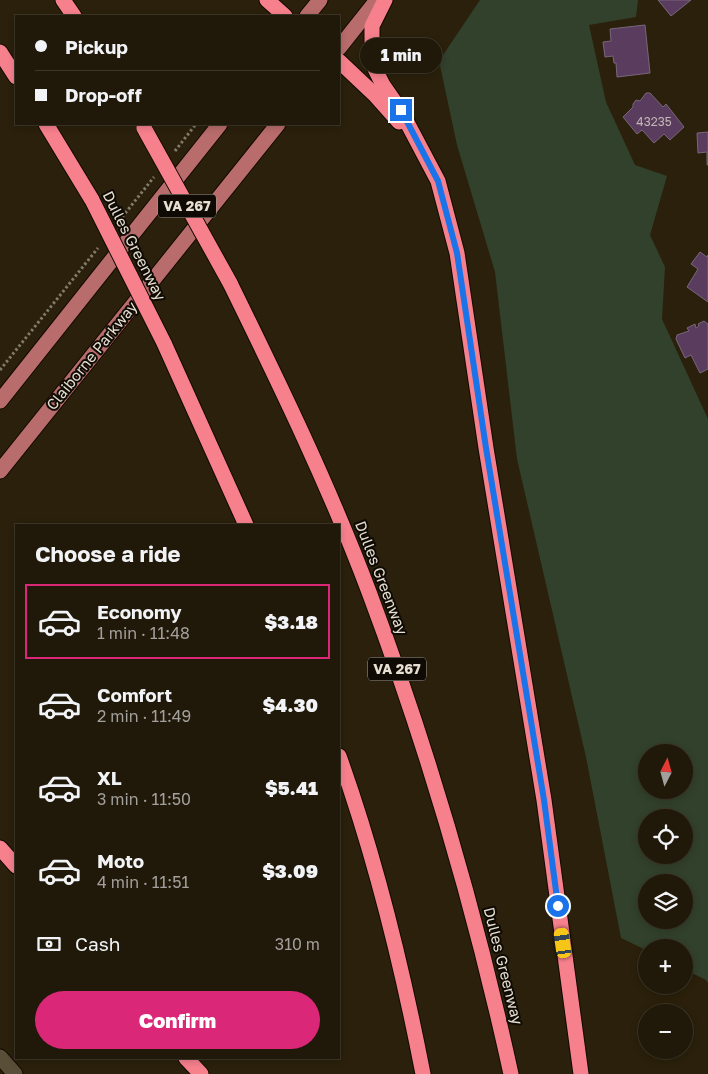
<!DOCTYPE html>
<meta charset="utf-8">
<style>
body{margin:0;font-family:"Golos Text",sans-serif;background:#282112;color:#f1f3f6;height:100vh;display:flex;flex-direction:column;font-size:19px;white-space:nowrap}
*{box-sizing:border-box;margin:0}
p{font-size:16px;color:#a2a09c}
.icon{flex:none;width:28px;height:28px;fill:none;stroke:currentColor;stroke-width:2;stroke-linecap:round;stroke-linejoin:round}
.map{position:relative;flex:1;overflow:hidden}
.drawer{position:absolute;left:15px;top:524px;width:325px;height:535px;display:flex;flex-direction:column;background:#201808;border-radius:0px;box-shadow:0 2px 8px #0003,0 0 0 1px #3d3729}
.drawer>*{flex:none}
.hud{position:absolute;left:15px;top:15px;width:325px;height:110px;border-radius:0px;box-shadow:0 2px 8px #0003,0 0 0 1px #3d3729;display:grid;align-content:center;height:110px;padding:0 20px;background:#201808}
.needle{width:32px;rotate:6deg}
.controls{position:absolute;left:638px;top:744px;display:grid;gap:10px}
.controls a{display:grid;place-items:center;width:55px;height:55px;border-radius:50%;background:#201808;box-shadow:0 2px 8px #0003,0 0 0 1px #3d3729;font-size:25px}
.end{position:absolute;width:22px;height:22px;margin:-11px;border:6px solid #1a73e8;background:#fff;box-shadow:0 0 0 2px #fff}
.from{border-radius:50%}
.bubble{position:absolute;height:35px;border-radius:18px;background:#201808;box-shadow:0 2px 8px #0003,0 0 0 1px #3d3729;font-size:16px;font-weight:800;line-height:35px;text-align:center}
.car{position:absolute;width:15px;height:30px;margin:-15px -8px;border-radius:6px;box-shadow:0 0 4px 1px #0007;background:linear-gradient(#f5c518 24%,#345 0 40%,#f5c518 0 76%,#345 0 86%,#f5c518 0)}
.hud b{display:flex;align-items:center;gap:18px;height:48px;font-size:19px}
.hud b+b{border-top:1px solid #3d3729}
.hud i{width:12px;height:12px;background:#f1f3f6}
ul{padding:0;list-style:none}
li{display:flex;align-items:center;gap:15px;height:75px;margin:0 10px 8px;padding:0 10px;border:2px solid transparent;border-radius:0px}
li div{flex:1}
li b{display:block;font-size:19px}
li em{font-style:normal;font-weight:800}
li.current{border-color:#db2777}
li>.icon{width:45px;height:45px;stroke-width:1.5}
h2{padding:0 20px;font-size:22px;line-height:60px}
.pay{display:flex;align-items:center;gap:12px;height:55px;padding:0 20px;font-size:19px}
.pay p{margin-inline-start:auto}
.action{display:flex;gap:10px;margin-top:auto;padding:10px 20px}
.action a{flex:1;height:58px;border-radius:30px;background:#db2777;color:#fff;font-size:20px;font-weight:800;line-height:58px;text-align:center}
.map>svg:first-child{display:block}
.green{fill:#32412b;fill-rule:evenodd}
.building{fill:#5a3d5e;stroke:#78677b}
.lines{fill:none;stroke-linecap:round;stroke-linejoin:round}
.minor-casing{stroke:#130900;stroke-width:17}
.major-casing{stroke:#130900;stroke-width:17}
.highway-casing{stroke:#130900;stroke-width:17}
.path{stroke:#837b6a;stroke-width:3;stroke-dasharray:2.5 2.5;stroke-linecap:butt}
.minor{stroke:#594e38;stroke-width:15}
.major{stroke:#b86c6b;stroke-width:15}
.highway{stroke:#f7808d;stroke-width:15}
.highway-bridge-casing{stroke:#130900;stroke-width:17;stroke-linecap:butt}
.highway-bridge{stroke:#f7808d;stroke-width:15}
.route{stroke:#1a73e8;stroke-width:6}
.labels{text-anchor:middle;stroke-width:4;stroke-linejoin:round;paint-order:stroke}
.number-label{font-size:12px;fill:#c3b6b5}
.shield{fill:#0f0b04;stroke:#a69f94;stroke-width:1}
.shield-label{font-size:14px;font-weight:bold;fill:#e6dfd2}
.street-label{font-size:15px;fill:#e6dfd2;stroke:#0f0b04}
</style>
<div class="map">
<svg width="708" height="1074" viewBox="0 0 708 1074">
<rect width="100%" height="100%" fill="#2a200b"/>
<path class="green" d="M 480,0 L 638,0 L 636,17 L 589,25 L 606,102 L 635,165 L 667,176 L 650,235 L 665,267 L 662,319 L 708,419 L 708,983 L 706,980 L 684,969 L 684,948 L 646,948 L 646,950 L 621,938 L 586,757 L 517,459 L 495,272 L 457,145 L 439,61 ZM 646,752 L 684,752 L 684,790 L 646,790 ZM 646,818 L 684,818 L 684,855 L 646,855 ZM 646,882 L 684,882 L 684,920 L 646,920 Z"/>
<g class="building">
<polygon points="658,0 691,0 671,16"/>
<polygon points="645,25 650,73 617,77 616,63 614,63 613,56 605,57 603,42 611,41 610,29"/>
<polygon points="646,93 650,93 663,107 666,104 684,127 670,140 664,134 654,143 642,130 637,134 623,117 633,107 633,104 636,100 640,101"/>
<polygon points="708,132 708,165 707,165 707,152 698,153 697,133"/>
<polygon points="700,252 707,257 708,255 708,302 687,287 698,269 691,264"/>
<polygon points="704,321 708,324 708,369 700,373 691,355 685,358 676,339 677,335 689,331 687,328 695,324 696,328 699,326 698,324"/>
</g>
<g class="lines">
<g class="minor-casing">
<polyline id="minor" points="0,1057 15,1074"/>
</g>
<g class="major-casing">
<g id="major">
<polyline points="307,16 320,0"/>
<polyline points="339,48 377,0"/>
<polyline points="0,401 220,124"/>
<polyline points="0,471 278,124"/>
</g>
</g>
<g class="highway-casing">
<g id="highway">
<polyline points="63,0 74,16"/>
<polyline points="267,0 285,16"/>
<polyline points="385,0 372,26 372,47 374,67 383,85 401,111 438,181 457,253 486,448 544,800 581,1074"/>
<polyline points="0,52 16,77"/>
<polyline points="339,61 375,95 399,122"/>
<polyline points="46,124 92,200"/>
<path d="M 230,283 C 280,385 329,486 369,592 C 428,749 475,910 511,1074"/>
<polyline points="164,343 246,525"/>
<path d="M 339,756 C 376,859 402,966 423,1074"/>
<polyline points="0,848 16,866"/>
<polyline points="186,1058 201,1074"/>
</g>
</g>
<g class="path">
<polyline points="175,151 196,124"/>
<polyline points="119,221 154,177"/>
<polyline points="0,370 98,248"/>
</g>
<use href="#minor" class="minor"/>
<use href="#major" class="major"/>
<use href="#highway" class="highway"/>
<g class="highway-bridge-casing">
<g id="highway-bridge">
<polyline points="144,128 230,283"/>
<polyline points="92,200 164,343"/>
</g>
</g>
<use href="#highway-bridge" class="highway-bridge"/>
</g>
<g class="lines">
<polyline class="route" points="401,110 438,181 457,253 486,448 544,800 558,906"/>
</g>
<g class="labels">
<g class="number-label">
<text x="654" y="126">43235</text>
</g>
<g class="shield">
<rect x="158" y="194.5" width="58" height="23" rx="4"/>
<rect x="368" y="657.5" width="58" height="23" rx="4"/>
</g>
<g class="shield-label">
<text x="187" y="211">VA 267</text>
<text x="397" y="674">VA 267</text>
</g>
<g class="street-label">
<text transform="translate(134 246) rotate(63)" y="5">Dulles Greenway</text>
<text transform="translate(92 356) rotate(-51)" y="5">Claiborne Parkway</text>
<text transform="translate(381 578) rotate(69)" y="5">Dulles Greenway</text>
<text transform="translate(503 966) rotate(76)" y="5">Dulles Greenway</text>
</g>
</g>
</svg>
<div class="controls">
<a><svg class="needle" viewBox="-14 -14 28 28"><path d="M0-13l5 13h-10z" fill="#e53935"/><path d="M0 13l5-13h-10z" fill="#a2a09c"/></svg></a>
<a><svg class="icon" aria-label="locate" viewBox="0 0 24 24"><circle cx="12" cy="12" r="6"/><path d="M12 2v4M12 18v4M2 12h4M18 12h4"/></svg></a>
<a><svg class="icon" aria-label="layers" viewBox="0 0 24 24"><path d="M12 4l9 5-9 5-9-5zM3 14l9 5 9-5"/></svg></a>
<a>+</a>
<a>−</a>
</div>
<i class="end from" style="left:558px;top:906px"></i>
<i class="end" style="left:401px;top:110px"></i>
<div class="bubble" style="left:360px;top:38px;width:82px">1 min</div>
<i class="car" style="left:563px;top:943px;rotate:352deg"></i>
<div class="hud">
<b><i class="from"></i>Pickup</b>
<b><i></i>Drop-off</b>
</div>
<section class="drawer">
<h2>Choose a ride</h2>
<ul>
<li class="current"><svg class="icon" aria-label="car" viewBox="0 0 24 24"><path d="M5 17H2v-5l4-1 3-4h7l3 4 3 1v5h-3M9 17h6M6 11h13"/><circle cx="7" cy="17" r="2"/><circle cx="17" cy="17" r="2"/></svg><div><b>Economy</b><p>1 min · 11:48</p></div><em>$3.18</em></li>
<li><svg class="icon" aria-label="car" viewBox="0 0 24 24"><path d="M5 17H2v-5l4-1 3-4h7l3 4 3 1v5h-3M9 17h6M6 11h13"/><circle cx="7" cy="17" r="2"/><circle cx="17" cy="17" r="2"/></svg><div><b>Comfort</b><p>2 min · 11:49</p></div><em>$4.30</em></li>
<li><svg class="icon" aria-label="car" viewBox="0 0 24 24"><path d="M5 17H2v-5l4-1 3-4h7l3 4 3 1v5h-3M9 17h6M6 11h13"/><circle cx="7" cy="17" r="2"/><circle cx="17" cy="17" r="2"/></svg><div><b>XL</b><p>3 min · 11:50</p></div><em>$5.41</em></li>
<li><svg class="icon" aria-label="car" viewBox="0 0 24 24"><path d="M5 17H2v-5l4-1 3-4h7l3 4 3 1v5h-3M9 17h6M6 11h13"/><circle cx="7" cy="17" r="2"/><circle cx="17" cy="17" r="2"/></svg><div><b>Moto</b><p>4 min · 11:51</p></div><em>$3.09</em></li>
</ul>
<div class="pay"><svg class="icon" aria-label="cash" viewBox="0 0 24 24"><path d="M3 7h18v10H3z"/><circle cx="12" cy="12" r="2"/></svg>Cash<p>310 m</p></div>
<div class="action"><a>Confirm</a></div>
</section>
</div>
